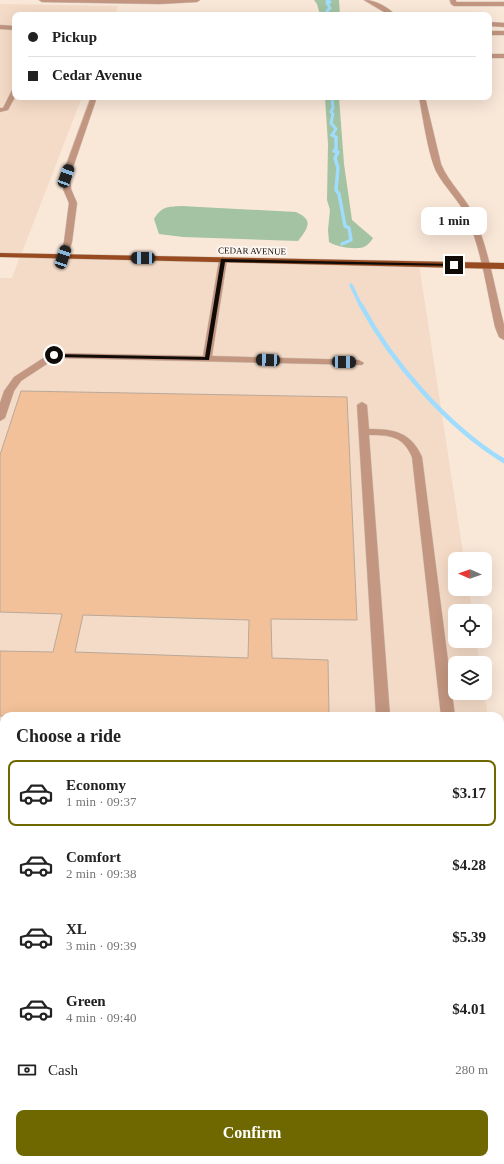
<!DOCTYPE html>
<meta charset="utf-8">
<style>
body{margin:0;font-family:Georgia,serif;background:#f2f2f2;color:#222;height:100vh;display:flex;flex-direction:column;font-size:15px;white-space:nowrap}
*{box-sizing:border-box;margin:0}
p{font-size:13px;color:#767676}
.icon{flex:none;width:22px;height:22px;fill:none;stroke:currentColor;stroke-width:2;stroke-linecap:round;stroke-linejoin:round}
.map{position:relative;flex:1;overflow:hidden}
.sheet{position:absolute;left:0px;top:712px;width:504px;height:452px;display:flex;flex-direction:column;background:#fff;border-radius:12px 12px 0 0;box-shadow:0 4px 16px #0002}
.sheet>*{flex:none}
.banner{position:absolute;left:12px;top:12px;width:480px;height:88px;border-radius:8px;box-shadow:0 4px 16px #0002;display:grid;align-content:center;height:88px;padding:0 16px;background:#fff}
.needle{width:26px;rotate:272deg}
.buttons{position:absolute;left:448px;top:552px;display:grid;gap:8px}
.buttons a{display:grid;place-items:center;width:44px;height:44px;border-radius:8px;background:#fff;box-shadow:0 4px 16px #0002;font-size:20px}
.end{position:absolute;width:18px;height:18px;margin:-9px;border:5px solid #110b07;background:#fff;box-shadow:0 0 0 2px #fff}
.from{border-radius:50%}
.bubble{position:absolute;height:28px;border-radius:8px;background:#fff;box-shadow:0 4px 16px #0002;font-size:13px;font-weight:700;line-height:28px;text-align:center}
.car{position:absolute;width:12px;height:24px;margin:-12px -6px;border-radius:5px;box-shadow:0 0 3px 1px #0007;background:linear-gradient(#222 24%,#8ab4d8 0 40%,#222 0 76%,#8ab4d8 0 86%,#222 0)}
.banner b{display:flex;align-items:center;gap:14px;height:38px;font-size:15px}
.banner b+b{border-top:1px solid #e0e0e0}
.banner i{width:10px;height:10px;background:#222}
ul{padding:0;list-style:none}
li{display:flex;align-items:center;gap:12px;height:66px;margin:0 8px 6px;padding:0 8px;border:2px solid transparent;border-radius:8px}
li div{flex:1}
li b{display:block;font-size:15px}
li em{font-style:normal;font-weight:700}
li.current{border-color:#6f6800}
li>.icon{width:36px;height:36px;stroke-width:1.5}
h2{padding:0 16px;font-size:18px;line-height:48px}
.pay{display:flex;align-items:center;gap:10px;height:44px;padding:0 16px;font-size:15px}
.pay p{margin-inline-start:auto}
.cta{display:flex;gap:8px;margin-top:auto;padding:8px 16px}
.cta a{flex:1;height:46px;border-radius:8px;background:#6f6800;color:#fff;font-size:16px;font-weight:700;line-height:46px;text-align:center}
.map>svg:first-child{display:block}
.built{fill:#f4dbc7}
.green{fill:#a3c3a3}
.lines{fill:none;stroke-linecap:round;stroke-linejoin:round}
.stream-far2{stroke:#9fdcfd;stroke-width:3}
.stream-far1{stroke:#9fdcfd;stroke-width:3.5}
.stream{stroke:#9fdcfd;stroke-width:4.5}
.building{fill:#f2c199;stroke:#b9a89a;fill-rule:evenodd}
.minor-casing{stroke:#d4c4b7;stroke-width:1}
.major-casing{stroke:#d4c4b7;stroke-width:1}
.minor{fill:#c29680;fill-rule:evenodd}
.major{fill:#984b21;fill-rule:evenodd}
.route{fill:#110b07}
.labels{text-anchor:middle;stroke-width:4;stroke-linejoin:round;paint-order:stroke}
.far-street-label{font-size:9px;fill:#110b07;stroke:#fef6f0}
</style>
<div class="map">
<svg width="504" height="1164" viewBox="0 0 504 1164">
<rect width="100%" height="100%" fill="#f9e7d8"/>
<polygon class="built" points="0,4 118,6 115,15 15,15 15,97 82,97 21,255 419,264 464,559 455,559 455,589 469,589 472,611 455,611 455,641 476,641 480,663 455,663 455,693 484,693 488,716 4,716 4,1160 500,1160 500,796 504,823 504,1164 0,1164 0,278 12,278 20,256 0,255"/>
<g class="green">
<polygon points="314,0 339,0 340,15 320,15 317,4"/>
<path d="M 325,97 L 339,97 L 344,164 L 352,220 L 373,238 C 371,241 368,245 364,247 C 356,250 336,247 329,242 L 328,230 L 330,210 L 327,200 L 328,144 Z"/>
<path d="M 181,206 L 296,212 C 314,220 308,228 298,241 L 183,237 L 159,234 L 154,219 C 162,206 167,207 181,206 Z"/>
</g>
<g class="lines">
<g class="stream-far2">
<polyline points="327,0 330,2 327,3 330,8 327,11 327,15"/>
<polyline points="332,97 333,108 331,112 333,114 331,123 336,129 332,135"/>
</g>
<g class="stream-far1">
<polyline points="333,134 332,135 336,137 336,149 334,151 338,152 335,158 338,168 336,190 339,194 345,226 349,228 351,240 342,244"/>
<polyline points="351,285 361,306"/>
</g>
<path class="stream" d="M 361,305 C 392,363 448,427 504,461"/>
</g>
<path class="building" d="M 21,391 L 347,397 L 357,620 L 271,619 L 272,658 L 328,660 L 329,716 L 0,716 L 0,651 L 53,652 L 62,614 L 0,612 L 0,455 ZM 83,615 L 249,620 L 248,658 L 75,652 Z"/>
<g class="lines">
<g class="minor-casing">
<g id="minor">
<polygon points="39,0 200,0 197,2 160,4 42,2"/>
<path d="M 364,0 C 376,0 387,7 396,15 L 389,15 Z"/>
<polygon points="450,0 456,0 456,2 504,2 504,6 454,6 451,4"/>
<polygon points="489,22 504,23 504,27 489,26"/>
<polygon points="0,25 15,26 15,30 0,29"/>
<rect x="489" y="31" width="15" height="4"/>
<rect x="489" y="54" width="15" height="4"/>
<polygon points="15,88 15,97 8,110 0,112 0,108 3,108 12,90"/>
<polygon points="91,97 97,97 70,176 71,189 77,203 72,242 67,257 63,260 59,257 64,242 69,203 63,189 62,176"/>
<path d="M 419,97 L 425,97 L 441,164 C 449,184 467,198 475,218 C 489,252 495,289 504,325 L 504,340 L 499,337 L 495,327 C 487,291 482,252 467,217 C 459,200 445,188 436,171 C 428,153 423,118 419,97 Z"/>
<polygon points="223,257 227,260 212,356 359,360 364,363 362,365 56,358 21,381 14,391 5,418 0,421 0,403 4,391 14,377 51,353 203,356 219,260"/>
<path d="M 362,402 L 367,405 L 369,429 C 394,429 411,432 422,457 L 455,716 L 441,716 L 412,457 C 403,436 390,435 369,435 L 390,716 L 376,716 L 357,405 Z"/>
<rect x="0" y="1030" width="4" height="16"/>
<rect x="500" y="1050" width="4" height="18"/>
<polygon points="500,1132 504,1133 504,1164 497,1163 496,1160 500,1160"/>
<polygon points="314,1160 334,1160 333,1164 313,1164"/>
</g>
</g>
<g class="major-casing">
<polygon id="major" points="0,253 504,263 504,269 0,257"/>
</g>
<use href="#minor" class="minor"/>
<use href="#major" class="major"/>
</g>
<polygon class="route" points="221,259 454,264 456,265 454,266 225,262 209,360 54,357 52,355 54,354 205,357"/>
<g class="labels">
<g class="far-street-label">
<text transform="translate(252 251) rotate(1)" y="3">CEDAR AVENUE</text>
</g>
</g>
</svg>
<div class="buttons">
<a><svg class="needle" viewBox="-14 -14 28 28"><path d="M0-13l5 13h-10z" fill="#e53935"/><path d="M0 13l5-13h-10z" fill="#767676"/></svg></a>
<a><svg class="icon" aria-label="locate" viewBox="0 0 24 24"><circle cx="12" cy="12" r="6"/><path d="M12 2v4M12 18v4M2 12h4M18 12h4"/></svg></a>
<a><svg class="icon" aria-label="layers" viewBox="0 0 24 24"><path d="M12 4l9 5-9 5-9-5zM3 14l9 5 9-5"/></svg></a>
</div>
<i class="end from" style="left:54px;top:355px"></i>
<i class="end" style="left:454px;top:265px"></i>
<div class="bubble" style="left:421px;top:207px;width:66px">1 min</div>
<i class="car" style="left:66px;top:176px;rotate:20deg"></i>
<i class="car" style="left:63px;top:257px;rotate:18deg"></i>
<i class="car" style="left:143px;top:258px;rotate:271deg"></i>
<i class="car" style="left:268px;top:360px;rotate:272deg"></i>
<i class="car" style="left:344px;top:362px;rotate:91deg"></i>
<div class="banner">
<b><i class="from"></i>Pickup</b>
<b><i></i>Cedar Avenue</b>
</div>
<section class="sheet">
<h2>Choose a ride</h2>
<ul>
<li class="current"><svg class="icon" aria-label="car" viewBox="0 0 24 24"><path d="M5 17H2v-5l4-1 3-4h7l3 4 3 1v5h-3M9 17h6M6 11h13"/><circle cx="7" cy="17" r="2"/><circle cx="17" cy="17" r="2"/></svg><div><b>Economy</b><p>1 min · 09:37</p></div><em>$3.17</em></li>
<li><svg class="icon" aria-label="car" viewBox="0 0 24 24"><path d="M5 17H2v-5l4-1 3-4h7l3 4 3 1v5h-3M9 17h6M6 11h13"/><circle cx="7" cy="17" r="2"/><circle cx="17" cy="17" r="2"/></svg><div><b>Comfort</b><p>2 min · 09:38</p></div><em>$4.28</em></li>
<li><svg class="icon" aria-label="car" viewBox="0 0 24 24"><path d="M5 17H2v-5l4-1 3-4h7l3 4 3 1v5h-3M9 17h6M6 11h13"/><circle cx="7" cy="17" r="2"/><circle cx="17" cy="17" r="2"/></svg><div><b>XL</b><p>3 min · 09:39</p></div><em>$5.39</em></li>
<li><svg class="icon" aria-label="car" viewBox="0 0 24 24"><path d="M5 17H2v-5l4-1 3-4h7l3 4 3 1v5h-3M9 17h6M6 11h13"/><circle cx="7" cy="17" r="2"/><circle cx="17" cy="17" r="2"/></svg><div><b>Green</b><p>4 min · 09:40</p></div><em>$4.01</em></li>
</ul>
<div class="pay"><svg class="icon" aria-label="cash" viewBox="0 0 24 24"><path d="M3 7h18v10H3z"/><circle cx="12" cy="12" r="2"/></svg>Cash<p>280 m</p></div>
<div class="cta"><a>Confirm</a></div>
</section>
</div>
